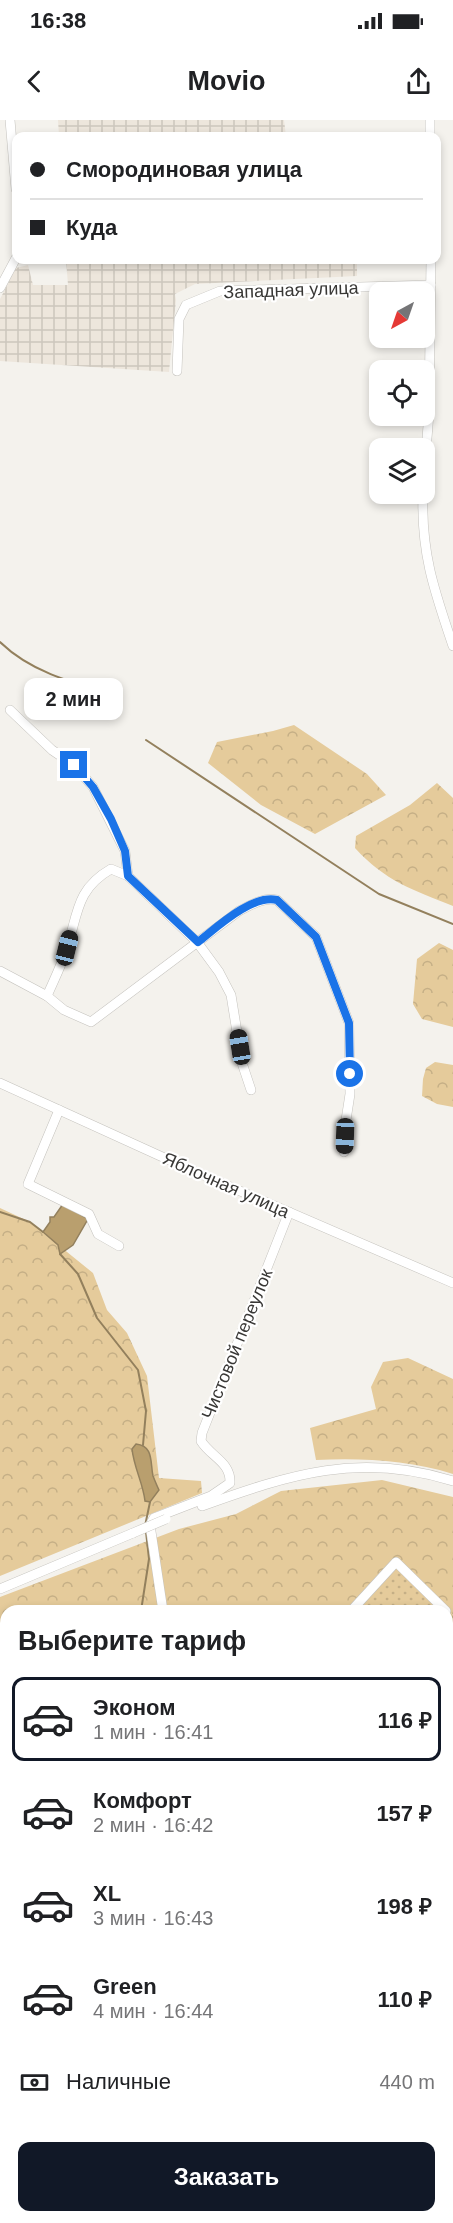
<!DOCTYPE html>
<html lang="ru">
<meta charset="utf-8">
<style>
body{margin:0;font-family:Helvetica,sans-serif;background:#f2f2f2;color:#202124;height:100vh;display:flex;flex-direction:column;font-size:22px;white-space:nowrap}
*{box-sizing:border-box;margin:0}
p{font-size:20px;color:#757577}
.icon{flex:none;width:33px;height:33px;fill:none;stroke:currentColor;stroke-width:2;stroke-linecap:round;stroke-linejoin:round}
.map{position:relative;flex:1;overflow:hidden}
.sheet{position:absolute;left:0px;top:1485px;width:453px;height:618px;display:flex;flex-direction:column;background:#fff;border-radius:18px 18px 0 0;box-shadow:0 3px 9px #0003}
.sheet>*{flex:none}
.hud{position:absolute;left:12px;top:12px;width:429px;height:132px;border-radius:12px;box-shadow:0 3px 9px #0003;display:grid;align-content:center;height:132px;padding:0 18px;background:#fff}
.needle{width:39px;rotate:220deg}
.fabs{position:absolute;left:369px;top:162px;display:grid;gap:12px}
.fabs a{display:grid;place-items:center;width:66px;height:66px;border-radius:12px;background:#fff;box-shadow:0 3px 9px #0003;font-size:30px}
.end{position:absolute;width:27px;height:27px;margin:-14px;border:8px solid #1a73e8;background:#fff;box-shadow:0 0 0 3px #fff}
.from{border-radius:50%}
.bubble{position:absolute;height:42px;border-radius:12px;background:#fff;box-shadow:0 3px 9px #0003;font-size:20px;font-weight:600;line-height:42px;text-align:center}
.car{position:absolute;width:18px;height:36px;margin:-18px -9px;border-radius:8px;box-shadow:0 0 4px 2px #0007;background:linear-gradient(#222 24%,#8ab4d8 0 40%,#222 0 76%,#8ab4d8 0 86%,#222 0)}
.hud b{display:flex;align-items:center;gap:21px;height:57px;font-size:22px}
.hud b+b{border-top:2px solid #e0e0e0}
.hud i{width:15px;height:15px;background:#202124}
ul{padding:0;list-style:none}
li{display:flex;align-items:center;gap:18px;height:84px;margin:0 12px 9px;padding:0 6px;border:3px solid transparent;border-radius:12px}
li div{flex:1}
li b{display:block;font-size:22px}
li em{font-style:normal;font-weight:600}
li.active{border-color:#111827}
li>.icon{width:54px;height:54px;stroke-width:1.5}
h2{padding:0 18px;font-size:27px;line-height:72px}
.pay{display:flex;align-items:center;gap:15px;height:66px;padding:0 18px;font-size:22px}
.pay p{margin-inline-start:auto}
.primary-button{display:flex;gap:12px;margin-top:auto;padding:12px 18px}
.primary-button a{flex:1;height:69px;border-radius:12px;background:#111827;color:#fff;font-size:24px;font-weight:600;line-height:69px;text-align:center}
.status{display:flex;justify-content:space-between;align-items:center;height:42px;padding:0 30px;background:#fff;direction:ltr}
.status svg{height:16px;fill:currentColor}
header{display:flex;justify-content:space-between;align-items:center;height:78px;padding:0 18px;background:#fff;font-size:27px;font-weight:600}
.map>svg:first-child{display:block}
.industrial{fill:url(#industrial-grid)}
.grass{fill:url(#grass-dots)}
.forest{fill:url(#forest-crowns)}
.water{fill:#b99f6e;stroke:#93805d;stroke-width:1.5}
.lines{fill:none;stroke-linecap:round;stroke-linejoin:round}
.stream{stroke:#93805d;stroke-width:2}
.street-casing{stroke:#c4c2bd;stroke-width:10}
.street{stroke:#fff;stroke-width:9}
.street-bridge-casing{stroke:#c4c2bd;stroke-width:10;stroke-linecap:butt}
.street-bridge{stroke:#fff;stroke-width:9}
.route{stroke:#1a73e8;stroke-width:8}
.labels{text-anchor:middle;stroke-width:4.5;stroke-linejoin:round;paint-order:stroke}
.street-label{font-size:18px;fill:#393836;stroke:#fff}
</style>
<div class="status"><b>16:38</b><svg viewBox="0 0 49 12"><path d="M0 12V9h3v3zM5 12V6h3v6zM10 12V3h3v9zM15 12V0h3v12zM26 1h20v11H26zM47 4h2v5h-2z"/></svg></div>
<header><svg class="icon" aria-label="back" viewBox="0 0 24 24"><path d="M15 5l-7 7 7 7"/></svg>Movio<svg class="icon" aria-label="share" viewBox="0 0 24 24"><path d="M12 15V3M7 8l5-5 5 5M5 13v7h14v-7"/></svg></header>
<div class="map">
<svg width="453" height="2103" viewBox="0 0 453 2103">
<defs>
<pattern id="industrial-grid" width="8" height="8" patternUnits="userSpaceOnUse" patternTransform="scale(1.5)"><rect width="8" height="8" fill="#ede6dc"/><path d="M0 4h8M4 0v8" fill="none" stroke="#ccc6bd"/></pattern>
<pattern id="grass-dots" width="8" height="8" patternUnits="userSpaceOnUse" patternTransform="scale(1.5)"><rect width="8" height="8" fill="#e5cb9b"/><path d="M2 2h.1M6 6h.1" fill="none" stroke="#c5af86" stroke-width="1.8" stroke-linecap="round"/></pattern>
<pattern id="forest-crowns" width="20" height="18" patternUnits="userSpaceOnUse" patternTransform="scale(1.5)"><rect width="20" height="18" fill="#e5cb9b"/><path d="M2 6a3 3 0 1 1 6 0M12 15a3 3 0 1 1 6 0" fill="none" stroke="#c5af86"/></pattern>
</defs>
<rect width="100%" height="100%" fill="#f4f2ed"/>
<g class="industrial">
<polygon points="58,0 284,0 286,16 59,16"/>
<polygon points="66,140 357,140 357,156 195,164 175,174 176,180 169,252 0,241 0,179 16,148 28,145 33,165 68,165"/>
</g>
<g class="grass">
<polygon points="398,1439 453,1495 453,2103 337,2103 334,2097 447,2097 447,1491 347,1491"/>
<polygon points="0,1518 6,1519 6,1648 0,1651"/>
<polygon points="27,2097 317,2097 317,2103 29,2103"/>
</g>
<g class="forest">
<polygon points="294,605 367,654 386,675 315,714 261,685 208,643 217,622 273,611"/>
<path d="M 437,663 L 453,678 L 453,786 C 413,770 385,761 355,728 L 356,716 L 410,685 Z"/>
<polygon points="439,823 453,830 453,907 422,899 413,884 417,839"/>
<polygon points="435,942 453,945 453,987 437,984 422,976 423,959 426,948"/>
<polygon points="0,1088 30,1102 93,1153 107,1190 127,1213 147,1256 159,1358 201,1361 202,1373 0,1456"/>
<path d="M 408,1238 L 453,1259 L 453,1354 C 408,1340 363,1338 316,1340 L 310,1308 L 376,1289 L 371,1267 L 383,1242 Z"/>
<polygon points="382,1360 453,1377 453,1495 398,1439 347,1491 6,1491 6,1519 0,1518 0,1477 179,1409 236,1394 281,1371"/>
<polygon points="6,1648 6,2065 0,2066 0,1651"/>
</g>
<g class="water">
<polygon points="63,1084 88,1099 73,1125 60,1134 58,1125 43,1112 50,1102 50,1097 54,1097"/>
<path d="M 136,1324 C 154,1326 150,1342 153,1356 C 155,1361 157,1366 159,1370 L 150,1382 L 145,1381 C 143,1363 134,1348 132,1329 Z"/>
</g>
<g class="lines">
<g class="stream">
<path d="M 0,522 C 30,551 69,562 108,572"/>
<polyline points="146,620 379,774 453,804"/>
<polyline points="0,1092 30,1102 43,1112"/>
<polyline points="60,1134 78,1154 97,1198 138,1250 146,1291 143,1325"/>
<polyline points="145,1406 150,1382"/>
<polyline points="141,1491 149,1439 146,1412"/>
<polyline points="320,2097 321,2103"/>
</g>
<g class="street-casing">
<g id="street">
<polyline points="10,0 16,69"/>
<polyline points="430,0 430,16"/>
<polyline points="0,168 16,138"/>
<polyline points="177,251 179,199 186,185 220,171 431,165"/>
<polyline points="424,356 429,293 431,140"/>
<path d="M 423,374 C 421,433 434,470 453,526"/>
<polyline points="10,590 52,630 74,645 93,667 125,731 128,756"/>
<path d="M 0,851 L 47,876 L 64,890 L 91,902 L 239,791 C 251,785 263,777 277,780 L 316,817 L 349,903 L 350,974 L 346,1000 L 344,1032"/>
<path d="M 47,876 C 54,860 62,844 67,828 C 78,794 76,769 111,749 L 128,756 L 197,822 L 219,852 L 231,875 L 242,943 L 251,970"/>
<polyline points="0,963 180,1045 453,1163"/>
<polyline points="59,990 28,1064 89,1094 98,1114 119,1126"/>
<path d="M 202,1386 C 291,1354 359,1332 453,1361"/>
<polyline points="0,1469 133,1413"/>
<path d="M 163,1491 L 150,1405 L 154,1398 L 211,1376 L 230,1363 C 231,1342 211,1337 201,1321 L 202,1313 L 289,1092"/>
<polyline points="351,1491 396,1442 446,1491"/>
<polyline points="447,1581 453,1587"/>
<polyline points="447,1667 453,1673"/>
<polyline points="447,1753 453,1759"/>
<polyline points="447,1841 453,1847"/>
<polyline points="447,1927 453,1933"/>
<polyline points="447,2014 453,2020"/>
<polyline points="447,2081 453,2074"/>
<polyline points="0,2095 11,2103"/>
<polyline points="295,2097 295,2103"/>
<polyline points="328,2097 331,2103"/>
<polyline points="363,2097 364,2103"/>
<polyline points="444,2097 450,2103"/>
<polyline points="73,2103 72,2101 79,2097"/>
<polyline points="204,2103 213,2097"/>
<polyline points="425,2103 431,2097"/>
</g>
</g>
<use href="#street" class="street"/>
<g class="street-bridge-casing">
<polyline id="street-bridge" points="133,1413 166,1399"/>
</g>
<use href="#street-bridge" class="street-bridge"/>
</g>
<g class="lines">
<path class="route" d="M 74,645 L 93,667 L 111,699 L 125,731 L 128,756 L 198,822 C 216,808 252,774 277,780 L 316,817 L 349,903 L 350,954"/>
</g>
<g class="labels">
<g class="street-label">
<text transform="translate(291 170) rotate(-2)" y="6">Западная улица</text>
<text transform="translate(226 1065) rotate(24)" y="6">Яблочная улица</text>
<text transform="translate(237 1224) rotate(-68)" y="6">Чистовой переулок</text>
</g>
</g>
</svg>
<div class="fabs">
<a><svg class="needle" viewBox="-14 -14 28 28"><path d="M0-13l5 13h-10z" fill="#e53935"/><path d="M0 13l5-13h-10z" fill="#757577"/></svg></a>
<a><svg class="icon" aria-label="locate" viewBox="0 0 24 24"><circle cx="12" cy="12" r="6"/><path d="M12 2v4M12 18v4M2 12h4M18 12h4"/></svg></a>
<a><svg class="icon" aria-label="layers" viewBox="0 0 24 24"><path d="M12 4l9 5-9 5-9-5zM3 14l9 5 9-5"/></svg></a>
</div>
<i class="end from" style="left:350px;top:954px"></i>
<i class="end" style="left:74px;top:645px"></i>
<div class="bubble" style="left:24px;top:558px;width:99px">2 мин</div>
<i class="car" style="left:67px;top:828px;rotate:14deg"></i>
<i class="car" style="left:240px;top:927px;rotate:351deg"></i>
<i class="car" style="left:345px;top:1016px;rotate:182deg"></i>
<div class="hud">
<b><i class="from"></i>Смородиновая улица</b>
<b><i></i>Куда</b>
</div>
<section class="sheet">
<h2>Выберите тариф</h2>
<ul>
<li class="active"><svg class="icon" aria-label="car" viewBox="0 0 24 24"><path d="M5 17H2v-5l4-1 3-4h7l3 4 3 1v5h-3M9 17h6M6 11h13"/><circle cx="7" cy="17" r="2"/><circle cx="17" cy="17" r="2"/></svg><div><b>Эконом</b><p>1 мин · 16:41</p></div><em>116 ₽</em></li>
<li><svg class="icon" aria-label="car" viewBox="0 0 24 24"><path d="M5 17H2v-5l4-1 3-4h7l3 4 3 1v5h-3M9 17h6M6 11h13"/><circle cx="7" cy="17" r="2"/><circle cx="17" cy="17" r="2"/></svg><div><b>Комфорт</b><p>2 мин · 16:42</p></div><em>157 ₽</em></li>
<li><svg class="icon" aria-label="car" viewBox="0 0 24 24"><path d="M5 17H2v-5l4-1 3-4h7l3 4 3 1v5h-3M9 17h6M6 11h13"/><circle cx="7" cy="17" r="2"/><circle cx="17" cy="17" r="2"/></svg><div><b>XL</b><p>3 мин · 16:43</p></div><em>198 ₽</em></li>
<li><svg class="icon" aria-label="car" viewBox="0 0 24 24"><path d="M5 17H2v-5l4-1 3-4h7l3 4 3 1v5h-3M9 17h6M6 11h13"/><circle cx="7" cy="17" r="2"/><circle cx="17" cy="17" r="2"/></svg><div><b>Green</b><p>4 мин · 16:44</p></div><em>110 ₽</em></li>
</ul>
<div class="pay"><svg class="icon" aria-label="cash" viewBox="0 0 24 24"><path d="M3 7h18v10H3z"/><circle cx="12" cy="12" r="2"/></svg>Наличные<p>440 m</p></div>
<div class="primary-button"><a>Заказать</a></div>
</section>
</div>
